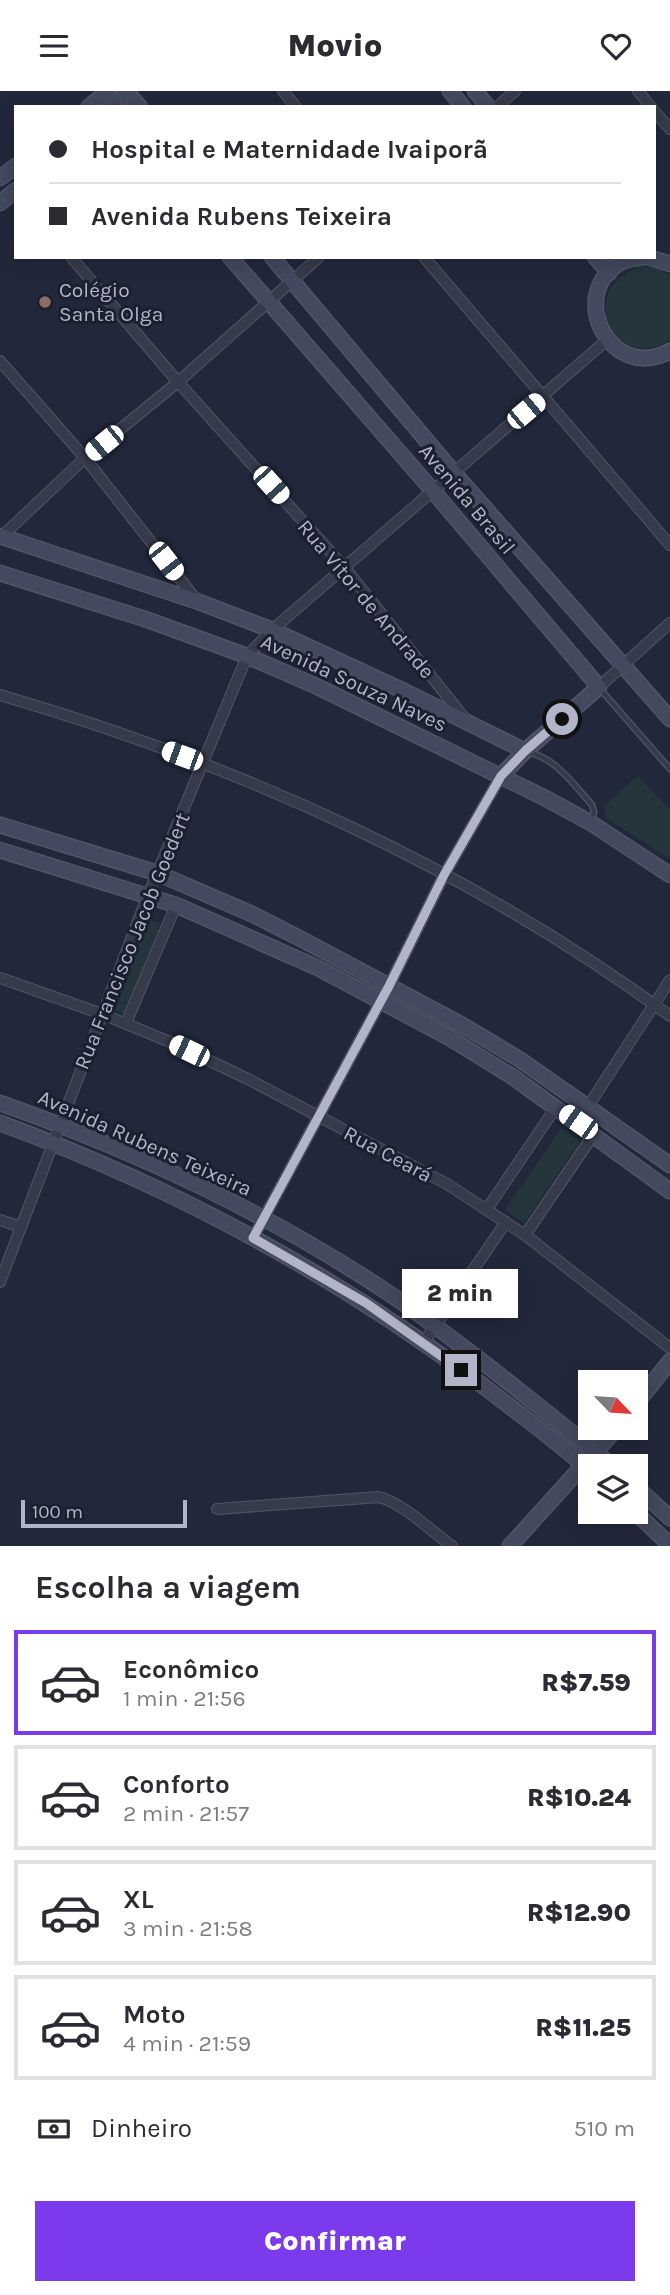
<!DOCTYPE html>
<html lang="pt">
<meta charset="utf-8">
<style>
body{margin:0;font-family:Karla,sans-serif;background:#f7f7f7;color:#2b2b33;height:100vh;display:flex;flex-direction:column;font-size:26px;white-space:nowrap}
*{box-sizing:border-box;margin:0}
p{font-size:23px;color:#7c7c81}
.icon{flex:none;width:38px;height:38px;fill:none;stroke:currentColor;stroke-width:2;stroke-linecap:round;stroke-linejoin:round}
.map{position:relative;height:1455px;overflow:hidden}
.drawer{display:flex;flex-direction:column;background:#fff;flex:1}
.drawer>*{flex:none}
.banner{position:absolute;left:14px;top:14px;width:642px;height:154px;border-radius:0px;box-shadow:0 4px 18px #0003;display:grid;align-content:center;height:154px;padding:0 35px;background:#fff}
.needle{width:46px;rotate:115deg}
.tools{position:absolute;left:578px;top:1279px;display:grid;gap:14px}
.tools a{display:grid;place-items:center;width:70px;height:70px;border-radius:0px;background:#fff;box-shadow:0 4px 18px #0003;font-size:35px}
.scale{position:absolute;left:21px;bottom:18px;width:166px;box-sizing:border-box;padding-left:7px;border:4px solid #b1b5c7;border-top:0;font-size:19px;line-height:24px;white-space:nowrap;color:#b1b5c7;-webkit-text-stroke:5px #1b2030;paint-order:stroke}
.end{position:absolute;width:32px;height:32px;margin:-16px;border:9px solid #b1b5c7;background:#111;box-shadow:0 0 0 4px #111}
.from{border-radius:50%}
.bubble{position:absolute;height:49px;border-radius:0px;background:#fff;box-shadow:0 4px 18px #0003;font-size:23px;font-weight:800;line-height:49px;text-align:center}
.car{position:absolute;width:21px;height:42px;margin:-21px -10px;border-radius:9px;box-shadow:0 0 5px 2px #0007;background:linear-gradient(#fff 24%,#345 0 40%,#fff 0 76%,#345 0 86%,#fff 0)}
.banner b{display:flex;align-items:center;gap:24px;height:66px;font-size:26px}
.banner b+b{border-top:2px solid #e1e1e2}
.banner i{width:18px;height:18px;background:#2b2b33}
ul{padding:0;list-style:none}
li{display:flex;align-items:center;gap:21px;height:105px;margin:0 14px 10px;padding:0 21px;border:4px solid #e1e1e2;border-radius:0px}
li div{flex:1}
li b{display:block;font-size:26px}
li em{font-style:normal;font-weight:800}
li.selected{border-color:#7c3aed}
li>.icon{width:63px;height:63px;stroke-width:1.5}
h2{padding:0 35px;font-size:32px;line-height:84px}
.pay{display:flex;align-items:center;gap:18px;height:77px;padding:0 35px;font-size:26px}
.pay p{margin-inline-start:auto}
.primary-button{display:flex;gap:14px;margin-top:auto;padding:14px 35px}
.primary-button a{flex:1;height:80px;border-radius:0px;background:#7c3aed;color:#fff;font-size:28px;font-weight:800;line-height:80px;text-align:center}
header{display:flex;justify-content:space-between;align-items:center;height:91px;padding:0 35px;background:#fff;font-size:32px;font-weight:800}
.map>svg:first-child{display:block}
.green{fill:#24353c}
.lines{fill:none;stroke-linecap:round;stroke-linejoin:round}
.lane-casing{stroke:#515566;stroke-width:7}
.street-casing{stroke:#515566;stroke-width:12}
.secondary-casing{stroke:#515566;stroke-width:17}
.lane{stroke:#363b4b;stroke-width:4.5}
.street{stroke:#363b4b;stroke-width:10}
.secondary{stroke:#43495e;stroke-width:14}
.route{stroke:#b1b5c7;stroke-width:9}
.education-dot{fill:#8d6e63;stroke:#1b2030;stroke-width:2.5}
.labels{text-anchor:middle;stroke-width:6;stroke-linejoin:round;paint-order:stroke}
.poi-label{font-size:21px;fill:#b1b5c7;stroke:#1b2030;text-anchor:start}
.street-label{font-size:21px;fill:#b1b5c7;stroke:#1b2030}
</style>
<header><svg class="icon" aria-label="menu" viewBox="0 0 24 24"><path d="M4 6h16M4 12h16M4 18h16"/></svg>Movio<svg class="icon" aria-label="heart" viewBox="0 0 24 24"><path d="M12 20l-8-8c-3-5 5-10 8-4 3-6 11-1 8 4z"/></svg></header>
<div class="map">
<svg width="670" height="1455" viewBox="0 0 670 1455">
<rect width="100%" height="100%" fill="#22283b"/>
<g class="green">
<path d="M 638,176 L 653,176 L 670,184 L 670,249 C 615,283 574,200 638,176 Z"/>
<polygon points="638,685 670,718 670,768 606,727 604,715"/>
<polygon points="148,828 161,833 123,923 110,918"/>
<polygon points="561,1037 580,1050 524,1132 505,1119"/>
</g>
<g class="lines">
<g class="lane-casing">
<g id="lane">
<polyline points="601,599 670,678"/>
<path d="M 528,661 C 557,668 573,693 592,714 L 594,721 L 592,728"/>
</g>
</g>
<g class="street-casing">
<g id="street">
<polyline points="283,0 296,16"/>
<polyline points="638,0 651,16"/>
<polyline points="497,16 515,0"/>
<polyline points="654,20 670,38"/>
<polyline points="71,166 178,291 345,477 466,629"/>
<polyline points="424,166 670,454"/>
<polyline points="0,270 85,367 198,511"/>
<polyline points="0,447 85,367 178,291 319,166"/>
<polyline points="599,596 670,532"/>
<path d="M 0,604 C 238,673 470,778 670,925"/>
<polyline points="0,887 102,923 170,951 248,988 447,1093 525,1144 670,1257"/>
<polyline points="126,932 176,814"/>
<polyline points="578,1031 670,889"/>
<polyline points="487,1118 556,1016"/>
<polyline points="0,1129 21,1136"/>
<polyline points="525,1144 594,1043"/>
<polyline points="253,1147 389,895 444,784 501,685"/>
<polyline points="0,1191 148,804 247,565 272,539 607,249"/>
<polyline points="424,1251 506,1131"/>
<path d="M 217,1418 L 379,1406 C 403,1412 431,1440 452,1455"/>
</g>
</g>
<g class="secondary-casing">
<g id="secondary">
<polyline points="126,0 140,16"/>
<polyline points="450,0 463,16"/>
<polyline points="475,0 488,16"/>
<polyline points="89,16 108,0"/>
<polyline points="111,16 129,0"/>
<polyline points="0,87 16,75"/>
<polyline points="0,112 16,99"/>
<polyline points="230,166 433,400 599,596 525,660 501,685"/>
<polyline points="272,166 454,382 670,628"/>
<polyline points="595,166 609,182"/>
<path d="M 644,166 C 637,167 628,168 622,171 C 565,201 610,293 670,260"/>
<polyline points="648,166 670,173"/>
<polyline points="0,445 199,511 272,539 406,601 525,660"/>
<polyline points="0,482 145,528 247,565 316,595 545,707 591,732 670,784"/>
<polyline points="0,734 157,782 254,824 303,849 464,935 519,968 670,1074"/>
<polyline points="0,759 176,814 318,877 450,947 513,986 670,1100"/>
<path d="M 0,1012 C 136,1060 270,1123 390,1203 C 426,1227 459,1253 493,1279 C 533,1311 574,1342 613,1376"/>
<path d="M 0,1032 C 174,1096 334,1183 482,1294 C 518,1322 556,1349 590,1380"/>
<polyline points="635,1314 670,1270"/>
<polyline points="635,1395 670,1427"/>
<polyline points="635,1421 670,1454"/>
<polyline points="510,1455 617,1337"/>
</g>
</g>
<use href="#lane" class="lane"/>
<use href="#street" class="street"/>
<use href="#secondary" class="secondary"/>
</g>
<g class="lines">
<polyline class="route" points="461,1279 366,1212 253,1147 389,895 444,784 501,685 525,660 562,628"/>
</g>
<circle class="education-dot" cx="45" cy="211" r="7"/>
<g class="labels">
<g class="poi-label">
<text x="59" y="206">Colégio<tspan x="59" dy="24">Santa Olga</tspan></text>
</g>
<g class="street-label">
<text transform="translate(467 408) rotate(50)" y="7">Avenida Brasil</text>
<text transform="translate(366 508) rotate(50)" y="7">Rua Vítor de Andrade</text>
<text transform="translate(354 592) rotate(25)" y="7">Avenida Souza Naves</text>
<text transform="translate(132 850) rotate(-68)" y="7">Rua Francisco Jacob Goedert</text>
<text transform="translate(145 1052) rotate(24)" y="7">Avenida Rubens Teixeira</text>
<text transform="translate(388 1063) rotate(28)" y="7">Rua Ceará</text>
</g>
</g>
</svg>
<div class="tools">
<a><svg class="needle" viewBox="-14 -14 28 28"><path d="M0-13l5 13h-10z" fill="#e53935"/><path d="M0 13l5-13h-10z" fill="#7c7c81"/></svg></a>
<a><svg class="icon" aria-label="layers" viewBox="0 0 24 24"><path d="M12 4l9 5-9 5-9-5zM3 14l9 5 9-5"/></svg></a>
</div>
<div class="scale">100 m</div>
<i class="end from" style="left:562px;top:628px"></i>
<i class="end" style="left:461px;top:1279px"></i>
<div class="bubble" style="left:402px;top:1178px;width:116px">2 min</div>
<i class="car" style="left:526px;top:320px;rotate:50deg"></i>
<i class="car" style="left:104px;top:352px;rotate:231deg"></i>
<i class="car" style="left:271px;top:394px;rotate:138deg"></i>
<i class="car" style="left:166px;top:470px;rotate:142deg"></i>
<i class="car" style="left:182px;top:665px;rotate:290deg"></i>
<i class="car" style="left:189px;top:960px;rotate:296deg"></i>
<i class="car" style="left:578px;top:1031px;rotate:305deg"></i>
<div class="banner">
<b><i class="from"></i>Hospital e Maternidade Ivaiporã</b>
<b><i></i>Avenida Rubens Teixeira</b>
</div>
</div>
<section class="drawer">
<h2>Escolha a viagem</h2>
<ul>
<li class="selected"><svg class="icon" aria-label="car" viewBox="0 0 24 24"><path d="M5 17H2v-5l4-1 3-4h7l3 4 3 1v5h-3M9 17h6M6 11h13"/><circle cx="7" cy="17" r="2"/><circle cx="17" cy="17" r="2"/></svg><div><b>Econômico</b><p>1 min · 21:56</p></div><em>R$7.59</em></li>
<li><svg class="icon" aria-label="car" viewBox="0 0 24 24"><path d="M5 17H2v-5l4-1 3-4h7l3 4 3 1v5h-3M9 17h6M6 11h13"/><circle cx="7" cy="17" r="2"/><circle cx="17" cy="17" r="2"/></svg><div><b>Conforto</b><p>2 min · 21:57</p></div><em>R$10.24</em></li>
<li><svg class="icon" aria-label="car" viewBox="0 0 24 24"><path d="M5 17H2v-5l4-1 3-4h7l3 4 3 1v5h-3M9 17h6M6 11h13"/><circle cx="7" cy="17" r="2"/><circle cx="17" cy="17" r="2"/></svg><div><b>XL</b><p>3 min · 21:58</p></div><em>R$12.90</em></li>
<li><svg class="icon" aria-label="car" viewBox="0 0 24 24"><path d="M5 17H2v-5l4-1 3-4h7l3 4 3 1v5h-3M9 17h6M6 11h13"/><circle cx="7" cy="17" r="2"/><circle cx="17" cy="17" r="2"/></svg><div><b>Moto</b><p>4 min · 21:59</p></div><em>R$11.25</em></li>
</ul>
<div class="pay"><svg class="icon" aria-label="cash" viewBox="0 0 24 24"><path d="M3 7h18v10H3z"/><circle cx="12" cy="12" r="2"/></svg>Dinheiro<p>510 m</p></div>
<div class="primary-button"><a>Confirmar</a></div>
</section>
